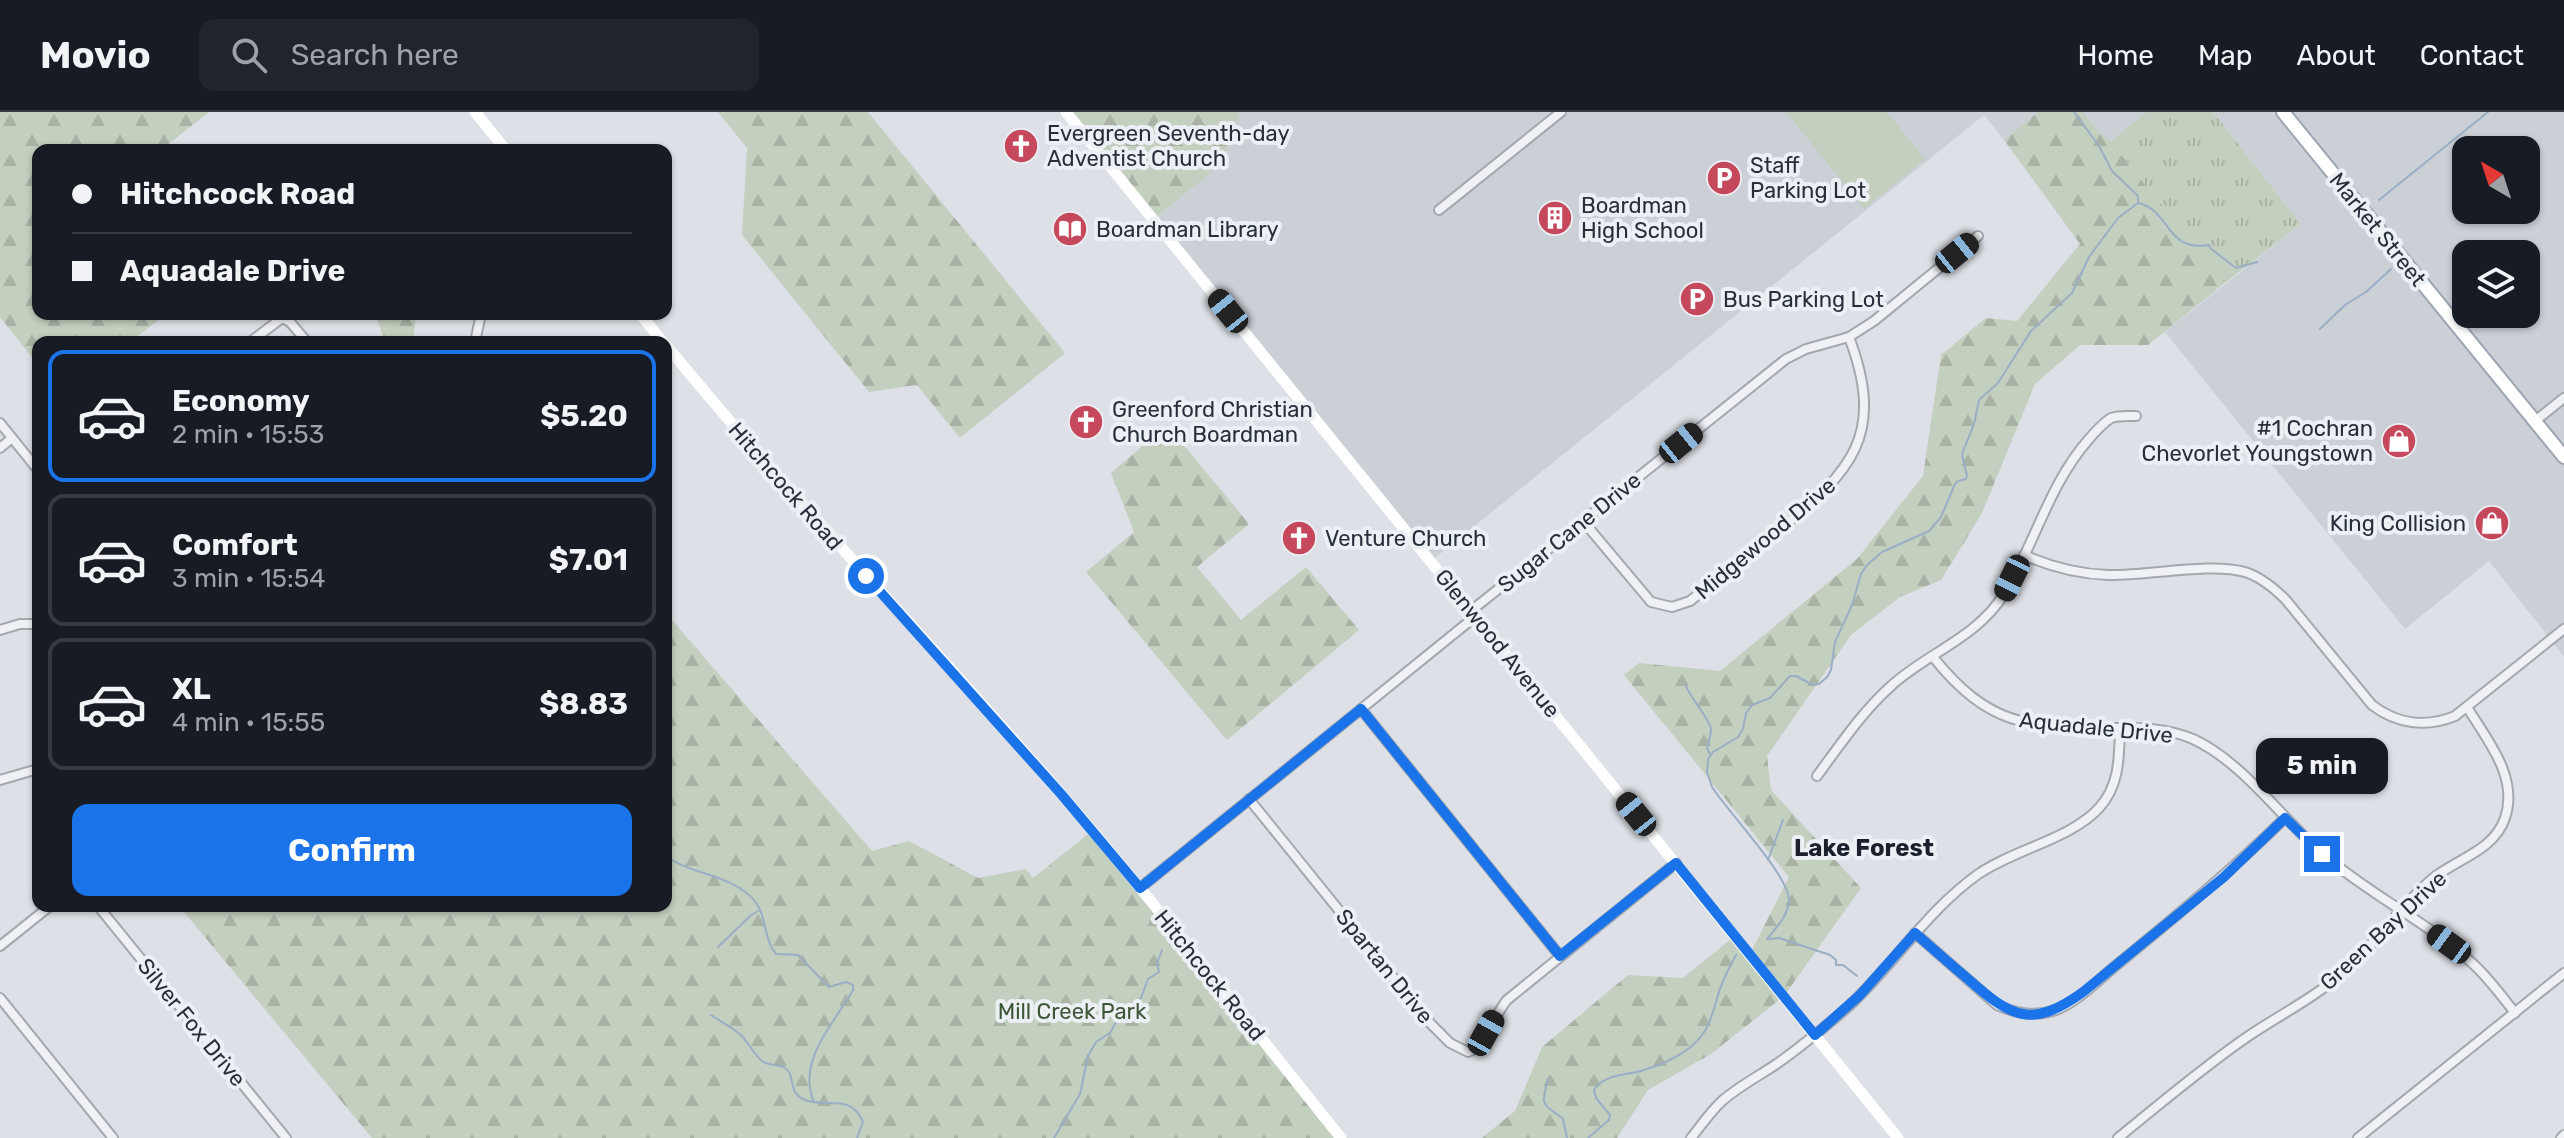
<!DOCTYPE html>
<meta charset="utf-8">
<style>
body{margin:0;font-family:Rubik,sans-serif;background:#20242c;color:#f1f3f6;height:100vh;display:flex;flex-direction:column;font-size:30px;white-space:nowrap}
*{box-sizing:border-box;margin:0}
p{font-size:26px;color:#9ea1a6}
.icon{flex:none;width:44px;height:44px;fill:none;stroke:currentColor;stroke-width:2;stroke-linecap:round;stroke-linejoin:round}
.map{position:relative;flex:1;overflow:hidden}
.details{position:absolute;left:32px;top:224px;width:640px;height:576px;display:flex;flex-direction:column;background:#171b24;border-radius:16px;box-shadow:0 2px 6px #0004}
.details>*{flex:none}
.banner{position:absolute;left:32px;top:32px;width:640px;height:176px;border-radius:16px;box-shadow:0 2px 6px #0004;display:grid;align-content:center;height:176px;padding:0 40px;background:#171b24}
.needle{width:52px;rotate:321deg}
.tools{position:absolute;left:2452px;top:24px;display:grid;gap:16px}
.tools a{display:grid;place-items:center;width:88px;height:88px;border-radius:16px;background:#171b24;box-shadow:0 2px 6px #0004;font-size:40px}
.end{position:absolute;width:36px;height:36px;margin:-18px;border:10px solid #1a73e8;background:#fff;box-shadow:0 0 0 4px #fff}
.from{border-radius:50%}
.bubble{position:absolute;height:56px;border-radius:16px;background:#171b24;box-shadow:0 2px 6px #0004;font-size:26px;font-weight:700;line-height:56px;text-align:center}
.car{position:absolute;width:24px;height:48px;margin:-24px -12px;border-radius:10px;box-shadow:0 0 6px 2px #0007;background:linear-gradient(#222 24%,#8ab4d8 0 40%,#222 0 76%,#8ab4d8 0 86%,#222 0)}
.banner b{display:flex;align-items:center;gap:28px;height:76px;font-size:30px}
.banner b+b{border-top:2px solid #363941}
.banner i{width:20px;height:20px;background:#f1f3f6}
ul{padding:14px 0 0;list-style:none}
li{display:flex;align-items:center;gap:24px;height:132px;margin:0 16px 12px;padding:0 24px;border:4px solid #363941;border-radius:16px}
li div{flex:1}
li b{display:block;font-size:30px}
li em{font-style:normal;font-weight:700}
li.on{border-color:#1a73e8}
li>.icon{width:72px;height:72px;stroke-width:1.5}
.action{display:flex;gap:16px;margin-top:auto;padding:16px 40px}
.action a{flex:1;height:92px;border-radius:16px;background:#1a73e8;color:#fff;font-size:32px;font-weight:700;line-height:92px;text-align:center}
header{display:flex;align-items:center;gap:48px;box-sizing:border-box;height:112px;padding:0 40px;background:#171b24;border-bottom:2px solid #363941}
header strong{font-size:38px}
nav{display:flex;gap:44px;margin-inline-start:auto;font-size:28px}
.search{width:560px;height:72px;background:#20242c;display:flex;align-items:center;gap:20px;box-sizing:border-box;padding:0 28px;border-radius:16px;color:#9ea1a6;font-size:30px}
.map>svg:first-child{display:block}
.built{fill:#cbd0d7;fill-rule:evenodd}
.grass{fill:url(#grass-tufts)}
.forest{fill:url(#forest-firs)}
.garden{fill:#c3cfbf}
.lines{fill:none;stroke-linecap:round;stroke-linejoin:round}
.stream{stroke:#9aaec4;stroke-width:2}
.street-casing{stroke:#a3a7af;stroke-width:12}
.primary-casing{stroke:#9da5b1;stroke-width:16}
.street{stroke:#eff1f4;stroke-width:8}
.secondary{stroke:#fff;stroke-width:11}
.primary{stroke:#fff;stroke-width:12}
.route{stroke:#1a73e8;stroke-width:10}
.labels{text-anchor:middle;stroke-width:8;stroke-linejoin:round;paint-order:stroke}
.poi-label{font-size:22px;fill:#272f3b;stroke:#eceff4;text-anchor:start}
.street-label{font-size:22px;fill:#272f3b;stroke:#eceff4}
.park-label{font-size:22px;fill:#3c5636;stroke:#eceff4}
.neighbourhood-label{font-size:24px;font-weight:bold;fill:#1a202c;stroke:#eceff4}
</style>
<header>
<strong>Movio</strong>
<div class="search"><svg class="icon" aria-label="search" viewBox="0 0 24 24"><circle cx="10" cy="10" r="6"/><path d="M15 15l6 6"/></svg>Search here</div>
<nav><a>Home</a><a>Map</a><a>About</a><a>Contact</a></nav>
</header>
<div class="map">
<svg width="2564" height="1026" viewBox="0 0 2564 1026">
<defs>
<pattern id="grass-tufts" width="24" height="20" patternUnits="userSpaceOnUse" patternTransform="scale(2)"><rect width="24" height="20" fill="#c3cfbf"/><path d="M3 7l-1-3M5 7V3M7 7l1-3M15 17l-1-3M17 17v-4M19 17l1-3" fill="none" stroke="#a8b2a5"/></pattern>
<pattern id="forest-firs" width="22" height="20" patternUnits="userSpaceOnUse" patternTransform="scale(2)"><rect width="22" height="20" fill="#c3cfbf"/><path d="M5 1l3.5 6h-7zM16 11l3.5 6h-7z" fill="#a8b2a5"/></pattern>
</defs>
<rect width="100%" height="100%" fill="#dde0e6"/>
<g class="built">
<polygon points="1241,0 2038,0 2004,28 1984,3 1431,449 1154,107 1206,65 1227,37"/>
<polygon points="2083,0 2147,0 2110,29 2100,21"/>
<path d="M 2213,0 L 2564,0 L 2564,545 L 2489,449 L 2405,517 L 2165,220 L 2301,112 ZM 2466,38 L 2526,38 L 2526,98 L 2466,98 ZM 2466,142 L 2526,142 L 2526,202 L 2466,202 Z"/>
</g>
<polygon class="grass" points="2147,0 2213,0 2301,112 2225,171 2110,29"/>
<g class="forest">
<polygon points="0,0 209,0 161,38 38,38 38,202 166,202 130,230 38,230 38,253 0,205"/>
<polygon points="718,0 868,0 1065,241 960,326 917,273 869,280 742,123 747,36"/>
<polygon points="1066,0 1241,0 1227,37 1206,65 1154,107"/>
<polygon points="2038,0 2083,0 2100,21 2110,29 2225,171 2148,233 2080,233 2035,272 1982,401 1941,468 1900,485 1851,523 1767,644 1771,678 1861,776 1784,884 1711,942 1648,978 1617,1026 1482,1026 1515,999 1542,935 1628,863 1683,866 1735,824 1750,842 1789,765 1624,563 1639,551 1720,559 1857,447 1923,364 1941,243 1986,206 2017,209 2080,132 2004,28"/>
<polygon points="375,202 416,202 413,230 385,230"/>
<polygon points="1167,313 1249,412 1197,455 1241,508 1306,455 1359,518 1227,628 1086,460 1134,420 1111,361"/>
<polygon points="666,501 872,739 909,729 978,766 1026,757 1033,766 1092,719 1341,1026 372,1026 179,794 666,794"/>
</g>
<polygon class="garden" points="1786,0 1887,0 1925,47 1864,97"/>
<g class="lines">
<g class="stream">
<polyline points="2074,0 2099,34 2112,59 2138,84 2138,90"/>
<polyline points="2379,88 2488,0"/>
<path d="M 2139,91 C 2172,100 2165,140 2209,133 L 2210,136 L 2236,156 L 2257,150"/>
<polyline points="2320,217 2345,193 2366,180 2391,157"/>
<path d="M 1685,572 C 1690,586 1710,607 1711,617 C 1711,624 1708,630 1707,636 L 1710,642"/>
<path d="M 666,744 C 692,763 728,762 751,785 C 768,801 762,825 776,842 L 798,843 L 829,875 L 846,870 L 853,873 L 853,878 C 835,910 796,949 814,990"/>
<polyline points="1768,748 1783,708"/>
<path d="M 1767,827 C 1776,816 1787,805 1789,790 C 1792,767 1727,699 1712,675 L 1707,660 L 1708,647 L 1713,640 L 1738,625 L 1743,617 L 1746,601 L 1752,593 L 1770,586 L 1790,564 L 1796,564 L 1813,573 L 1819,572 L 1827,565 L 1831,558 L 1835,530 L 1852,493 L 1861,462 L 1867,453 L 1882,440 L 1929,419 L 1941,405 L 1955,372 L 1958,369 L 1966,367 L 1967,364 L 1962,342 L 1974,312 L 1979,288 L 1998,271 L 2031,219 L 2072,181 L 2089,145 L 2118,106 L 2138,91"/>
<polyline points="1768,827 1779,826 1830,843 1836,848 1836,853 1843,853 1857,864"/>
<polyline points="718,835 750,804 758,799"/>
<path d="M 711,903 C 721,910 733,916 742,924 C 749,932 754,942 762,949 C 769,954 778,952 785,956 C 796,963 787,979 803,987 C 824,998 850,979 863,1010 L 857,1026"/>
<path d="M 1548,967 C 1540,997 1543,990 1563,1007 L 1567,1026"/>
<polyline points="1054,1026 1080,982 1088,944 1096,930 1110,921 1119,905 1141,886 1148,867 1159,860 1157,852 1162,838"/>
<path d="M 1588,1026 L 1609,1008 L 1610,1003 L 1596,986 L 1594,978 C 1605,961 1627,964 1644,958 C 1663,952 1684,943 1698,928 C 1710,915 1713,900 1718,883 C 1722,869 1729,856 1736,843"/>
</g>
<g class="street-casing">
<g id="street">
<polyline points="1439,98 1561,0"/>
<polyline points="250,230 282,206 290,210 307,230"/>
<polyline points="475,230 481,202"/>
<polyline points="2535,309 2564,286"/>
<polyline points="0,311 38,358"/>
<polyline points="0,336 12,326"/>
<path d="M 1583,409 L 1651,490 L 1672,495 L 1690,489 C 1719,466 1749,442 1778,419 C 1852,359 1886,323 1849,225"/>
<path d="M 2024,443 C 2051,455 2078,462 2108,463 C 2147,464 2211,450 2245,460 C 2261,465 2274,476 2286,488 L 2372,593 C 2397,612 2426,616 2455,604 L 2564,517"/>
<polyline points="1472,498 1786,247 1806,237 1849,225 1874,209 1978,124"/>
<polyline points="0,518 20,512 38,512"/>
<path d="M 1933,545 C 1991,617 2030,615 2115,616 C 2143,616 2167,616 2193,627 C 2243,650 2282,707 2324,743 C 2370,783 2426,809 2471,850 C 2488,865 2501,883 2515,901"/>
<polyline points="1361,597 1560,844"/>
<path d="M 1817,664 C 1840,633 1862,600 1891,574 C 1927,541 1977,526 2004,482 C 2035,432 2049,372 2089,327 C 2095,320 2103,311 2111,306 C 2119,303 2128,304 2136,304"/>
<polyline points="0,668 38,657"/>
<path d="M 1249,687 L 1430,911 L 1450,931 L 1468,940 C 1484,936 1495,902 1507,888 L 1676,751"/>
<polyline points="1140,776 1476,504"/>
<polyline points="98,794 286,1026"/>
<path d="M 1915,821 L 1997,893 C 2017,902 2035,905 2056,898 C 2079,889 2100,866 2119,851 C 2176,804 2232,758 2285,706"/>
<polyline points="0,834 50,794"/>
<polyline points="0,886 113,1026"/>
<path d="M 1691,1026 C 1701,1014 1710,1000 1722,989 C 1739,974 1759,964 1778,951 C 1802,934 1826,914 1849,894 C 1894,852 1927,799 1977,763 C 2012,738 2071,727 2099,696 C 2120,673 2119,645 2120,616"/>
<path d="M 2118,1026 C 2160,992 2202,956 2247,925 C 2276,905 2307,890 2334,868 C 2371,839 2396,798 2432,767 C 2456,747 2494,739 2505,706 C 2519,665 2487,628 2467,595"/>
<polyline points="2358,1026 2564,861"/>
<polyline points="2561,1026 2564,1023"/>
</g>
</g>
<g class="primary-casing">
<polyline id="primary" points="2283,0 2564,345"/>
</g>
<use href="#street" class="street"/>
<g class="secondary">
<polyline points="475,0 506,38"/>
<polyline points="1066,0 1898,1026"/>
<polyline points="640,202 663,230"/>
<path d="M 666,233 C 793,388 932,532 1062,683 C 1158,795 1249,911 1341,1026"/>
</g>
<use href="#primary" class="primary"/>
</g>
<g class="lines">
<path class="route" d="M 866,464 L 1061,682 L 1140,776 L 1361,597 L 1560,844 L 1676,751 L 1815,923 L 1860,883 L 1915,821 C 1933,837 1950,852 1968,867 C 2012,906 2032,917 2083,880 L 2224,765 L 2285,706 L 2322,742"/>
</g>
<defs>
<g id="church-disc" transform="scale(1.8)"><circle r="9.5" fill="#c5485c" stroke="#eceff4"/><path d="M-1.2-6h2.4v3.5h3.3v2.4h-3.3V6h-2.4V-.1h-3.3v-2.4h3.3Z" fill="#fff"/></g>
<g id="parking-disc" transform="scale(1.8)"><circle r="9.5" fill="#c5485c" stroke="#eceff4"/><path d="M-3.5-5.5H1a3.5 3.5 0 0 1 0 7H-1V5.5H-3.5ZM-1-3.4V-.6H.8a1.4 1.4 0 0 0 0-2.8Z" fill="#fff"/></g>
<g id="building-disc" transform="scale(1.8)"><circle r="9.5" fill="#c5485c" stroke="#eceff4"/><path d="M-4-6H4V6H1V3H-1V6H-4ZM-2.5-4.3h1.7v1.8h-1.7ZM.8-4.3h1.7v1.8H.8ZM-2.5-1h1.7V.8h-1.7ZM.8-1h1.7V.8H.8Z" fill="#fff"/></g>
<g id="library-disc" transform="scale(1.8)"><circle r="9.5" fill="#c5485c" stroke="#eceff4"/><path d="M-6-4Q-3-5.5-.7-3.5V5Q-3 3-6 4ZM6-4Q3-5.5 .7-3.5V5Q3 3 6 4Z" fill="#fff"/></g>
<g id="shop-disc" transform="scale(1.8)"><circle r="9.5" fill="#c5485c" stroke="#eceff4"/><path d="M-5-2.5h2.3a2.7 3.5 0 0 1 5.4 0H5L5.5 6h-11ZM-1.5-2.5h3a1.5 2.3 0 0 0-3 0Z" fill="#fff"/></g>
</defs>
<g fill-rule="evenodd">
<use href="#church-disc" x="1021" y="34"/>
<use href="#parking-disc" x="1724" y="66"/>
<use href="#building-disc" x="1555" y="106"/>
<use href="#library-disc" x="1070" y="117"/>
<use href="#parking-disc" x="1697" y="187"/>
<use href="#church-disc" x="1086" y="310"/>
<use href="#shop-disc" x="2399" y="329"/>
<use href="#shop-disc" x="2492" y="411"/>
<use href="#church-disc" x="1299" y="426"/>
</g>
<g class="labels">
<g class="poi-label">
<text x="1047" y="29">Evergreen Seventh-day<tspan x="1047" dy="25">Adventist Church</tspan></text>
<text x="1750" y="61">Staff<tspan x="1750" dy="25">Parking Lot</tspan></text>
<text x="1581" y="101">Boardman<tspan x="1581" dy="25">High School</tspan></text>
<text x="1096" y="125">Boardman Library</text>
<text x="1723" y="195">Bus Parking Lot</text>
<text x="1112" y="305">Greenford Christian<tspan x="1112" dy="25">Church Boardman</tspan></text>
<text x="2373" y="324" text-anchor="end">#1 Cochran<tspan x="2373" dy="25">Chevorlet Youngstown</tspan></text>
<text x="2466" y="419" text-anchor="end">King Collision</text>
<text x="1325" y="434">Venture Church</text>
</g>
<g class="street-label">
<text transform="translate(2378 117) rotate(51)" y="8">Market Street</text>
<text transform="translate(786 374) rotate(49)" y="8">Hitchcock Road</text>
<text transform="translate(1569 420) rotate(-39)" y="8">Sugar Cane Drive</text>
<text transform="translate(1765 426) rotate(-40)" y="8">Midgewood Drive</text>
<text transform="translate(1498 531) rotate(51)" y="8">Glenwood Avenue</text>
<text transform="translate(2096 615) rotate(6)" y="8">Aquadale Drive</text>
<text transform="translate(2383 818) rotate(-43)" y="8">Green Bay Drive</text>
<text transform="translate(1385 854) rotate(51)" y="8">Spartan Drive</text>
<text transform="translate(1210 863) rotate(51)" y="8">Hitchcock Road</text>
<text transform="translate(192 910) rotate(51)" y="8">Silver Fox Drive</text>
</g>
<g class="park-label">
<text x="1072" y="907">Mill Creek Park</text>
</g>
<g class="neighbourhood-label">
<text x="1864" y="744">Lake Forest</text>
</g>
</g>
</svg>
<div class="tools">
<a><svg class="needle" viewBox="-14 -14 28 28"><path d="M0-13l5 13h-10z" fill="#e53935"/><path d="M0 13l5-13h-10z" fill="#9ea1a6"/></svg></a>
<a><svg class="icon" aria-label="layers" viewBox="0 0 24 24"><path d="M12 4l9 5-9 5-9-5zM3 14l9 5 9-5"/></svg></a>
</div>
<i class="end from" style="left:866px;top:464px"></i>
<i class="end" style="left:2322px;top:742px"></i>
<div class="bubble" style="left:2256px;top:626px;width:132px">5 min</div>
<i class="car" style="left:1957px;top:141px;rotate:51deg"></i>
<i class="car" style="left:1228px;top:199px;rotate:321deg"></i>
<i class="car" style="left:1681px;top:331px;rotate:51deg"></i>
<i class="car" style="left:2012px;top:466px;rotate:206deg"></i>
<i class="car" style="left:1636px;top:702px;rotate:321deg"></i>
<i class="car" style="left:2449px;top:832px;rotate:306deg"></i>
<i class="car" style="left:1486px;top:921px;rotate:29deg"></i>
<div class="banner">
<b><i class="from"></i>Hitchcock Road</b>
<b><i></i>Aquadale Drive</b>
</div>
<section class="details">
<ul>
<li class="on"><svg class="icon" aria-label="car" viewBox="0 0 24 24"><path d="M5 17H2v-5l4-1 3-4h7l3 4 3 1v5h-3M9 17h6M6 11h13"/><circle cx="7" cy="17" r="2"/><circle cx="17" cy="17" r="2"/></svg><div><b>Economy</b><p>2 min · 15:53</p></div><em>$5.20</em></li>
<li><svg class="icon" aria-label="car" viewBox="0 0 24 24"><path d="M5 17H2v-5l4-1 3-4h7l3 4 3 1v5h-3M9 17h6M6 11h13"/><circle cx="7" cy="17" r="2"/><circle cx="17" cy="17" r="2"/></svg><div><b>Comfort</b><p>3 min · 15:54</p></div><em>$7.01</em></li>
<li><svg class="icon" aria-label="car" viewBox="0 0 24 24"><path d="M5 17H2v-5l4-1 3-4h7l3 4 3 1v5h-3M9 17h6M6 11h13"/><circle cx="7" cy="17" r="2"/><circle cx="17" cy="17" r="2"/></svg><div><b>XL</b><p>4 min · 15:55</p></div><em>$8.83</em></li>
</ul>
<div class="action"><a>Confirm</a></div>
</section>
</div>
